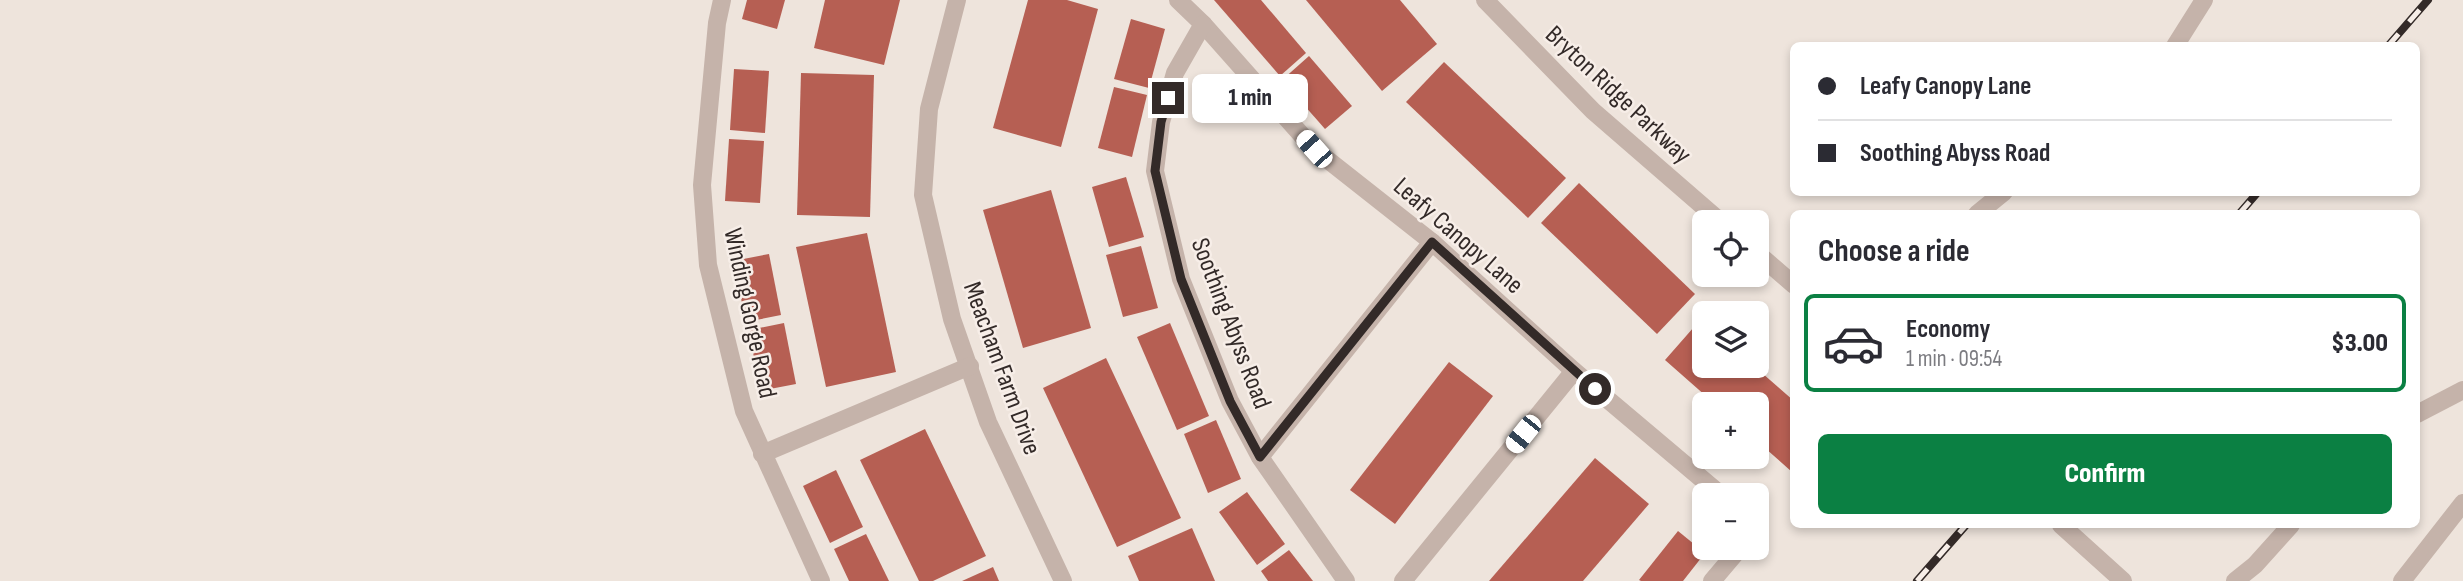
<!DOCTYPE html>
<meta charset="utf-8">
<style>
body{margin:0;font-family:"Sofia Sans Condensed",sans-serif;background:#f7f7f7;color:#2b2b33;height:100vh;display:flex;flex-direction:column;font-size:26px;white-space:nowrap}
*{box-sizing:border-box;margin:0}
p{font-size:23px;color:#7c7c81}
.icon{flex:none;width:38px;height:38px;fill:none;stroke:currentColor;stroke-width:2;stroke-linecap:round;stroke-linejoin:round}
.map{position:relative;flex:1;overflow:hidden}
.details{position:absolute;left:1790px;top:210px;width:630px;height:318px;display:flex;flex-direction:column;background:#fff;border-radius:10px;box-shadow:0 4px 10px #0003}
.details>*{flex:none}
.top-card{position:absolute;left:1790px;top:42px;width:630px;height:154px;border-radius:10px;box-shadow:0 4px 10px #0003;display:grid;align-content:center;height:154px;padding:0 28px;background:#fff}
.fabs{position:absolute;left:1692px;top:210px;display:grid;gap:14px}
.fabs a{display:grid;place-items:center;width:77px;height:77px;border-radius:10px;background:#fff;box-shadow:0 4px 10px #0003;font-size:35px}
.end{position:absolute;width:32px;height:32px;margin:-16px;border:9px solid #332a28;background:#fff;box-shadow:0 0 0 4px #fff}
.from{border-radius:50%}
.bubble{position:absolute;height:49px;border-radius:10px;background:#fff;box-shadow:0 4px 10px #0003;font-size:23px;font-weight:800;line-height:49px;text-align:center}
.car{position:absolute;width:21px;height:42px;margin:-21px -10px;border-radius:9px;box-shadow:0 0 5px 2px #0007;background:linear-gradient(#fff 24%,#345 0 40%,#fff 0 76%,#345 0 86%,#fff 0)}
.top-card b{display:flex;align-items:center;gap:24px;height:66px;font-size:26px}
.top-card b+b{border-top:2px solid #e1e1e2}
.top-card i{width:18px;height:18px;background:#2b2b33}
ul{padding:0;list-style:none}
li{display:flex;align-items:center;gap:21px;height:98px;margin:0 14px 10px;padding:0 14px;border:4px solid #e1e1e2;border-radius:10px}
li div{flex:1}
li b{display:block;font-size:26px}
li em{font-style:normal;font-weight:800}
li.active{border-color:#0b8043}
li>.icon{width:63px;height:63px;stroke-width:1.5}
h2{padding:0 28px;font-size:32px;line-height:84px}
.primary-button{display:flex;gap:14px;margin-top:auto;padding:14px 28px}
.primary-button a{flex:1;height:80px;border-radius:10px;background:#0b8043;color:#fff;font-size:28px;font-weight:800;line-height:80px;text-align:center}
.map>svg:first-child{display:block}
.building{fill:#b65f53}
.lines{fill:none;stroke-linecap:round;stroke-linejoin:round}
.minor{stroke:#c5b3aa;stroke-width:18}
.rail-casing{stroke:#332a28;stroke-width:8}
.rail{stroke:#f7eee8;stroke-width:5;stroke-dasharray:16;stroke-linecap:butt}
.route{stroke:#332a28;stroke-width:9}
.labels{text-anchor:middle;stroke-width:5;stroke-linejoin:round;paint-order:stroke}
.street-label{font-size:26px;fill:#332a28;stroke:#f7eee8}
</style>
<div class="map">
<svg width="2463" height="581" viewBox="0 0 2463 581">
<rect width="100%" height="100%" fill="#eee4dc"/>
<g class="building">
<polygon points="747,0 785,0 777,29 742,19"/>
<polygon points="825,0 900,0 884,65 814,48"/>
<polygon points="1028,0 1067,0 1098,9 1061,147 993,128"/>
<polygon points="1214,0 1261,0 1306,53 1280,76"/>
<polygon points="1306,0 1400,0 1437,44 1382,91"/>
<polygon points="1131,19 1165,29 1149,88 1114,79"/>
<polygon points="1309,56 1352,106 1325,129 1282,80"/>
<polygon points="1444,62 1566,178 1528,218 1406,102"/>
<polygon points="734,69 769,71 765,133 730,130"/>
<polygon points="801,73 874,75 870,217 797,215"/>
<polygon points="1114,87 1147,95 1132,157 1098,148"/>
<polygon points="729,139 764,141 760,203 725,201"/>
<polygon points="1126,177 1144,237 1109,247 1092,187"/>
<polygon points="1579,183 1695,294 1657,334 1541,223"/>
<polygon points="1051,190 1091,328 1023,348 983,210"/>
<polygon points="867,233 896,372 826,387 796,247"/>
<polygon points="1141,246 1158,308 1123,317 1106,255"/>
<polygon points="769,254 781,315 746,322 733,261"/>
<polygon points="1701,319 1704,322 1704,366 1754,366 1794,401 1792,472 1757,441 1757,404 1715,404 1665,360"/>
<polygon points="784,323 796,384 760,391 749,330"/>
<polygon points="1170,323 1209,416 1177,430 1137,337"/>
<polygon points="1106,358 1181,518 1117,547 1043,388"/>
<polygon points="1449,362 1493,396 1395,524 1350,490"/>
<polygon points="1216,420 1241,479 1208,493 1184,434"/>
<polygon points="925,429 986,556 933,581 919,581 860,460"/>
<polygon points="1595,458 1649,504 1583,581 1489,581"/>
<polygon points="836,470 863,527 830,543 803,486"/>
<polygon points="1247,492 1285,544 1257,565 1219,512"/>
<polygon points="1192,528 1215,581 1139,581 1128,556"/>
<polygon points="1678,531 1705,553 1683,581 1641,581 1639,580"/>
<polygon points="866,534 889,581 849,581 834,549"/>
<polygon points="1289,550 1313,581 1268,581 1261,571"/>
<polygon points="993,567 999,581 962,581"/>
</g>
<g class="lines">
<g class="minor">
<polyline points="722,0 717,23 702,185 708,265 744,411 821,581"/>
<polyline points="957,0 929,109 923,195 952,319 988,422 1063,581"/>
<polyline points="1178,0 1203,24 1314,149 1432,242 1574,371 1721,495"/>
<polyline points="1485,0 1593,111 1721,222"/>
<polyline points="1203,24 1175,73 1161,122 1155,171 1181,279 1230,401 1260,457 1346,581"/>
<polyline points="2175,46 2204,0"/>
<polyline points="1977,214 2004,192"/>
<polyline points="1757,253 1794,285"/>
<polyline points="2417,414 2463,390"/>
<polyline points="762,454 970,366"/>
<polyline points="1260,457 1432,242"/>
<polyline points="2061,525 2123,581"/>
<polyline points="1757,526 1757,528"/>
<polyline points="1403,581 1574,371"/>
<polyline points="1712,581 1740,548"/>
<polyline points="2235,581 2255,565 2291,525"/>
<polyline points="2402,581 2463,503"/>
</g>
<g class="rail-casing">
<g id="rail">
<polyline points="2388,46 2428,0"/>
<polyline points="2239,214 2258,192"/>
<polyline points="1917,581 1966,525"/>
</g>
</g>
<use href="#rail" class="rail"/>
</g>
<g class="lines">
<polyline class="route" points="1168,98 1161,122 1155,171 1181,279 1230,401 1260,457 1432,242 1595,389"/>
</g>
<g class="labels">
<g class="street-label">
<text transform="translate(1619 94) rotate(43)" y="9">Bryton Ridge Parkway</text>
<text transform="translate(1459 235) rotate(41)" y="9">Leafy Canopy Lane</text>
<text transform="translate(751 313) rotate(78)" y="9">Winding Gorge Road</text>
<text transform="translate(1232 323) rotate(69)" y="9">Soothing Abyss Road</text>
<text transform="translate(1003 368) rotate(70)" y="9">Meacham Farm Drive</text>
</g>
</g>
</svg>
<div class="fabs">
<a><svg class="icon" aria-label="locate" viewBox="0 0 24 24"><circle cx="12" cy="12" r="6"/><path d="M12 2v4M12 18v4M2 12h4M18 12h4"/></svg></a>
<a><svg class="icon" aria-label="layers" viewBox="0 0 24 24"><path d="M12 4l9 5-9 5-9-5zM3 14l9 5 9-5"/></svg></a>
<a>+</a>
<a>−</a>
</div>
<i class="end from" style="left:1595px;top:389px"></i>
<i class="end" style="left:1168px;top:98px"></i>
<div class="bubble" style="left:1192px;top:74px;width:116px">1 min</div>
<i class="car" style="left:1314px;top:149px;rotate:318deg"></i>
<i class="car" style="left:1523px;top:434px;rotate:219deg"></i>
<div class="top-card">
<b><i class="from"></i>Leafy Canopy Lane</b>
<b><i></i>Soothing Abyss Road</b>
</div>
<section class="details">
<h2>Choose a ride</h2>
<ul>
<li class="active"><svg class="icon" aria-label="car" viewBox="0 0 24 24"><path d="M5 17H2v-5l4-1 3-4h7l3 4 3 1v5h-3M9 17h6M6 11h13"/><circle cx="7" cy="17" r="2"/><circle cx="17" cy="17" r="2"/></svg><div><b>Economy</b><p>1 min · 09:54</p></div><em>$3.00</em></li>
</ul>
<div class="primary-button"><a>Confirm</a></div>
</section>
</div>
